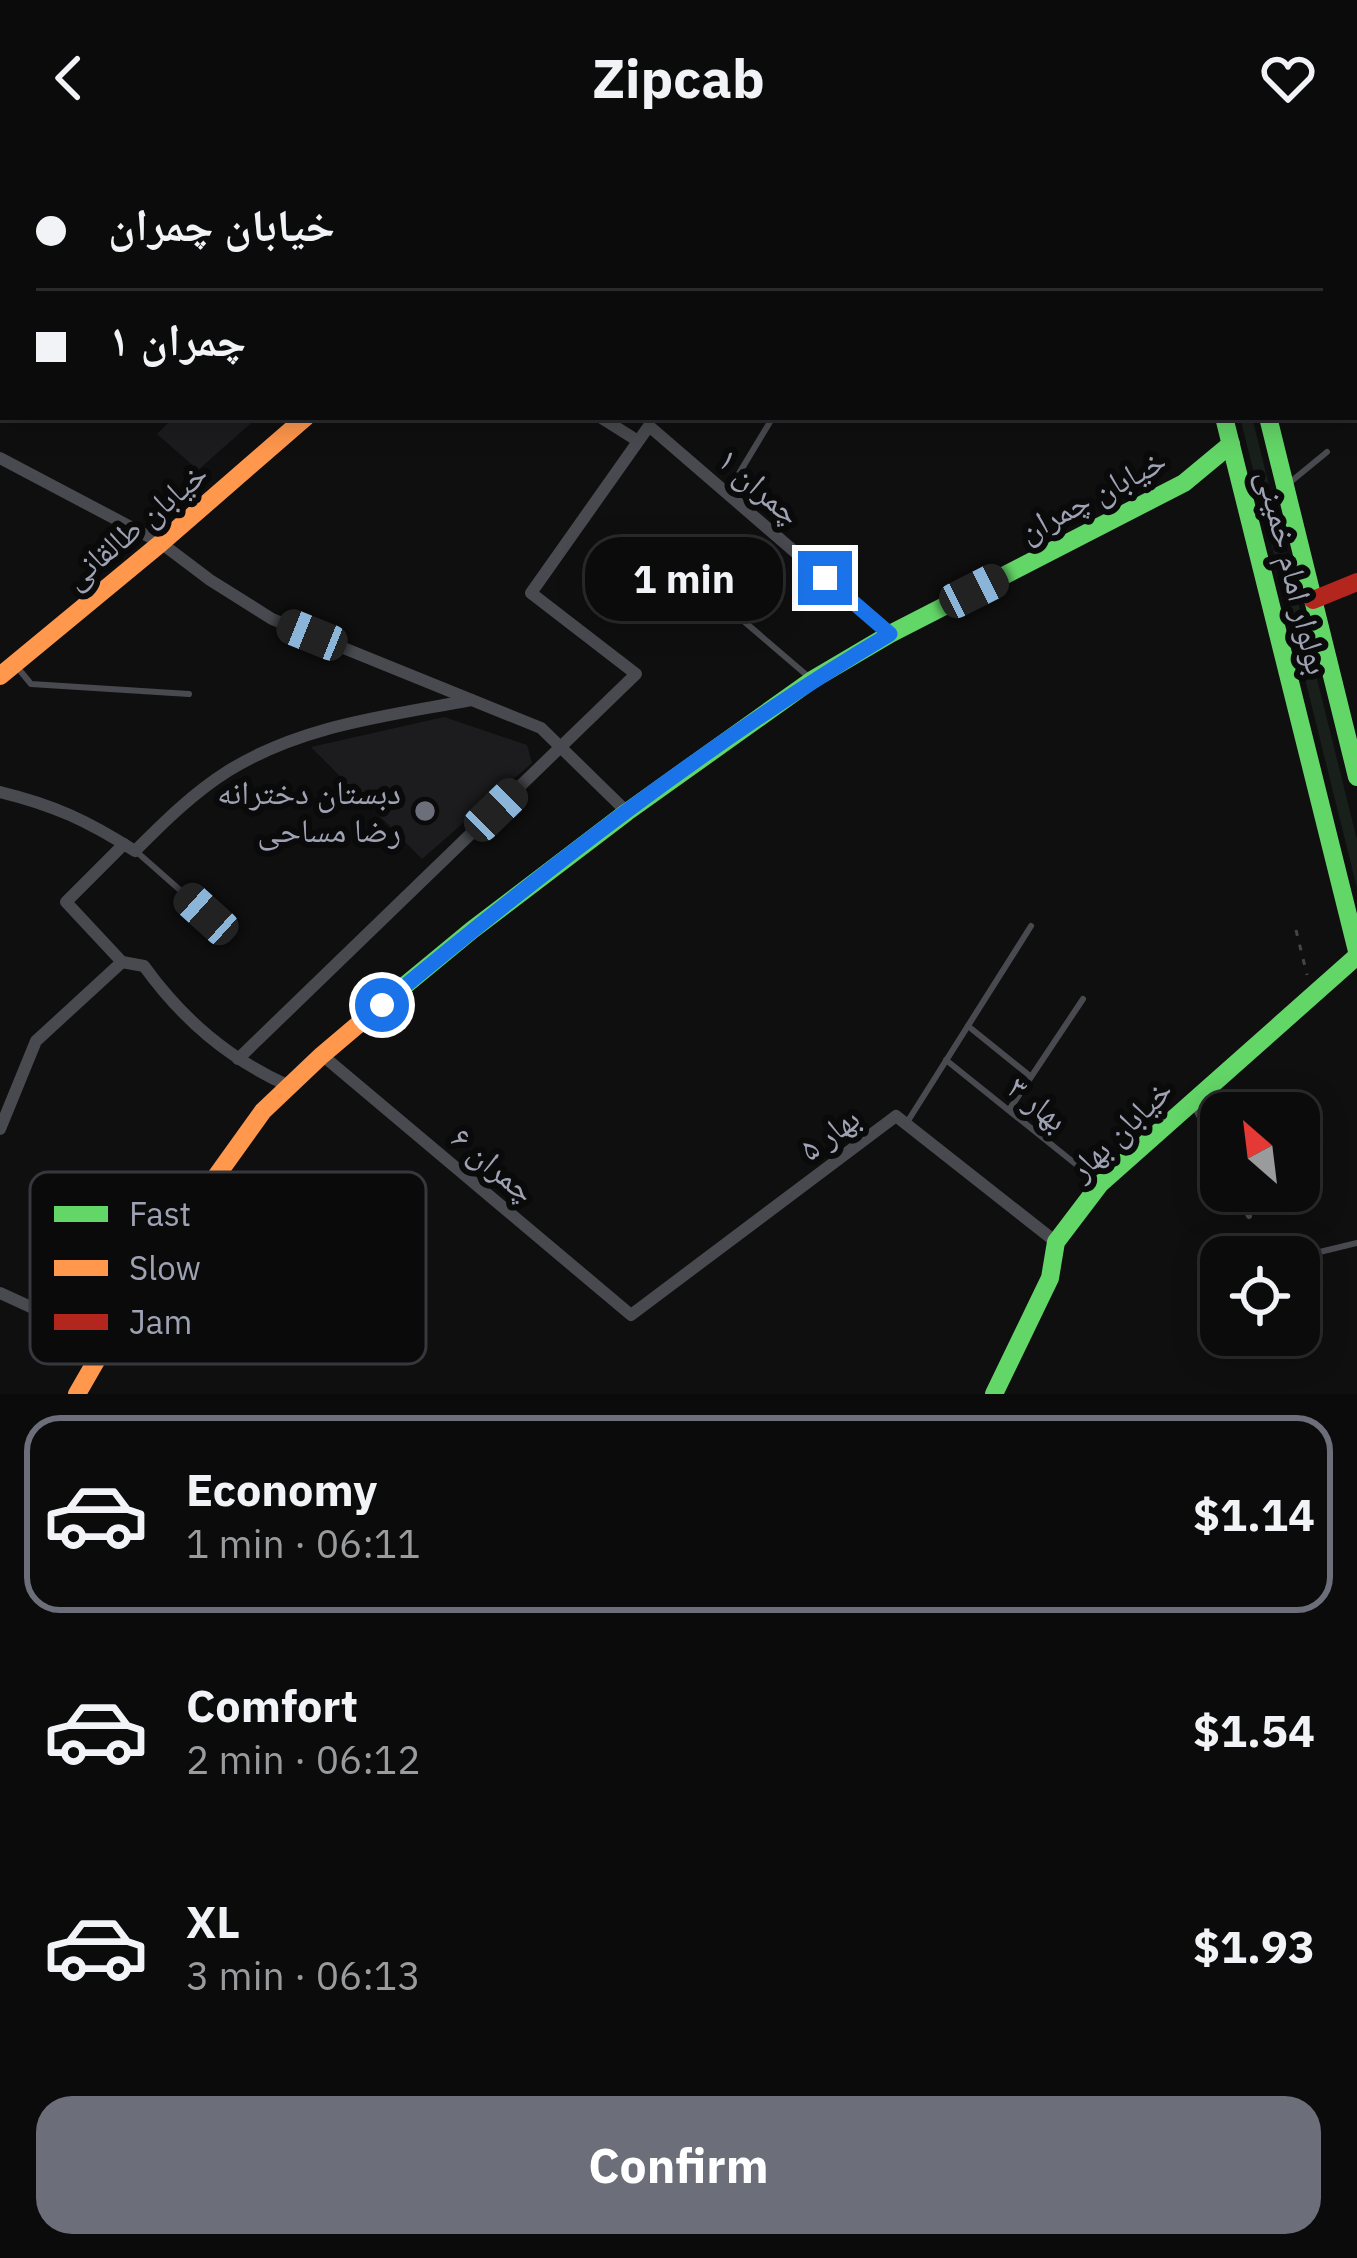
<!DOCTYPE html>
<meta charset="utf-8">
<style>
body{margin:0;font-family:"IBM Plex Sans","Noto Naskh Arabic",sans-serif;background:#141415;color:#f1f3f6;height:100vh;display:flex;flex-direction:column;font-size:45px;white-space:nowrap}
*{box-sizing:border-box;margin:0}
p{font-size:39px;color:#9a9b9d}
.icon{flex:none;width:66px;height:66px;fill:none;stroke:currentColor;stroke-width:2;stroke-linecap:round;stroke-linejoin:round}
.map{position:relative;height:1238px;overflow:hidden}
.drawer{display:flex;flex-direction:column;background:#0b0b0c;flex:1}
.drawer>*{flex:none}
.banner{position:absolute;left:0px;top:0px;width:1359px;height:264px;box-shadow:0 6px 30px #0003,0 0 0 3px #2b2b2d;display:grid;align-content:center;height:264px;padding:0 36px;background:#0b0b0c}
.needle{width:78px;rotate:332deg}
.controls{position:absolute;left:1200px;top:936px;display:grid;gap:24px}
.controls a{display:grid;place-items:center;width:120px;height:120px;border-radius:24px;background:#0b0b0c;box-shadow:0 6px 30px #0003,0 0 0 3px #2b2b2d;font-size:60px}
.end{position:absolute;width:54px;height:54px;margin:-27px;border:15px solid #1a73e8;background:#fff;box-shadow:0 0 0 6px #fff}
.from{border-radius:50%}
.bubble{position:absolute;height:84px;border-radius:36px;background:#0b0b0c;box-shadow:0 6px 30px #0003,0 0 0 3px #2b2b2d;font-size:39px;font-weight:800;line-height:84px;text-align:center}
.car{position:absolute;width:36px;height:72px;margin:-36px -18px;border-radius:15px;box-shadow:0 0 9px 3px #0007;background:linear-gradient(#222 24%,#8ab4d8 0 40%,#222 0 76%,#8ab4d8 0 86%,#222 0)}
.banner b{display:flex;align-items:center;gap:42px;height:114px;font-size:45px}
.banner b+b{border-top:3px solid #2b2b2d}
.banner i{width:30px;height:30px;background:#f1f3f6}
ul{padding:21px 0 0;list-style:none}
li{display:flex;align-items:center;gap:36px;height:198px;margin:0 24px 18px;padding:0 12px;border:6px solid transparent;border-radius:36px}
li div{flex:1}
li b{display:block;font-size:45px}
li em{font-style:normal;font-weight:800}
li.on{border-color:#6c6f7a}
li>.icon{width:108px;height:108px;stroke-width:1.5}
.primary-button{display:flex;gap:24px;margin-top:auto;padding:24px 36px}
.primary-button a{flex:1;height:138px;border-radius:36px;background:#6c6f7a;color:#fff;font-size:48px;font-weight:800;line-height:138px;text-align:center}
header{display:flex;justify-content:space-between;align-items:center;height:156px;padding:0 36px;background:#0b0b0c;font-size:54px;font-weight:800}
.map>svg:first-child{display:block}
.built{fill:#1c1c1e}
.green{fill:#19201b}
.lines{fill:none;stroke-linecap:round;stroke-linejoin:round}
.path{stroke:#44454a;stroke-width:3;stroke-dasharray:6 9;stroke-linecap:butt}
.lane{stroke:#484a4f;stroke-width:6}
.street{stroke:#484a4f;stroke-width:12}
.fast{stroke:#63d668;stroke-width:18}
.slow{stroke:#ff974d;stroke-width:18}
.jam{stroke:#b3261e;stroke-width:18}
.route{stroke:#1a73e8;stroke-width:15}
.poi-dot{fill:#6c6f7a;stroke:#0a0a0b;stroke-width:4.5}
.labels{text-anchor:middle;stroke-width:12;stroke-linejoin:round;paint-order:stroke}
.street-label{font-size:33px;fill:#9ea2b3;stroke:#0a0a0b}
.poi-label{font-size:33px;fill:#9ea2b3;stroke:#0a0a0b;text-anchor:end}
.key{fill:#0a0a0b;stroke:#36383d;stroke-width:3}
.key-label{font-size:33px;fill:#9ea2b3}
</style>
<header><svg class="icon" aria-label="back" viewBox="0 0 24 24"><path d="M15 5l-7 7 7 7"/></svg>Zipcab<svg class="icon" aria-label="heart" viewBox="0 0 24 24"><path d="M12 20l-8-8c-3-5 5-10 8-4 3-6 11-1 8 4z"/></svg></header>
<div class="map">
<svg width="1357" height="1238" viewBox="0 0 1357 1238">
<rect width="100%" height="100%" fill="#0f0f10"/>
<g class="built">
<polygon points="174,261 258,261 198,314 157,278"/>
<polygon points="444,561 527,589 532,607 422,703 311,591"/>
</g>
<polygon class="green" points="1240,261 1252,261 1357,684 1357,732"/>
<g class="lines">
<polyline class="path" points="1296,774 1307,819"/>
<g class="lane">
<polyline points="1356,171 1357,171"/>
<polyline points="1288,328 1327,296"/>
<polyline points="729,334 773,261"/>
<polyline points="656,390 810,522"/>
<polyline points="17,511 31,528 189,538"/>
<polyline points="138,697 206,757"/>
<polyline points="968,870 1030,920"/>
<polyline points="946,904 1098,1026"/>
<polyline points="1193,948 1221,1003"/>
<polyline points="1009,954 1083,843"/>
<polyline points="906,968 1031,770"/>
<polyline points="1237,1035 1249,1060"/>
<polyline points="1299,1101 1357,1087"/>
</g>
<g class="street">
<polyline points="65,0 69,3"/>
<polyline points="534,0 538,3"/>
<polyline points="1224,0 1233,3"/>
<polyline points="1356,36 1357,36"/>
<polyline points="600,261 638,285"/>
<polyline points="0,302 161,387 210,424 272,463 541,572 627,656"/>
<path d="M 0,636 C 54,649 88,665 135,695 C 164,666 193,637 228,615 C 302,569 387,560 471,544"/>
<path d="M 122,806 L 144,810 C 183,864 229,903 289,930"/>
<polyline points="122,806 66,746 124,688"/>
<polyline points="322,899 631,1159 896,960 1056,1086"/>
<polyline points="238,903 636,518 531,437 649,270 890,478"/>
<polyline points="0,973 36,885 122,806"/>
<polyline points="0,1137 107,1186"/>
</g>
<g class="fast">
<polyline points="1160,0 1161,3"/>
<polyline points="1224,261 1357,795"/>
<polyline points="1268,261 1357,621"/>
<polyline points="380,850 472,774 627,656 812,524 890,478 1184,327 1231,288"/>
<polyline points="994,1238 1050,1122 1056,1086 1100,1028 1357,800"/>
</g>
<g class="slow">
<polyline points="0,520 161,387 306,261"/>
<polyline points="77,1238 146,1118 263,955 322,899 380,850"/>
</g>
<g class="jam">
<polyline points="1203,0 1204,3"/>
<polyline points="494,3 496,0"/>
<polyline points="1313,444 1357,426"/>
</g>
</g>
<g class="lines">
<path class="route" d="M 382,849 C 543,715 710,585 890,478 L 825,422"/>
</g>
<circle class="poi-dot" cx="425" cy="655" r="12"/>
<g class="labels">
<g class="street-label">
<text transform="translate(760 330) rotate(41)" y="12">چمران ۱</text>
<text transform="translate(1092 339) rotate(-28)" y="12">خیابان چمران</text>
<text transform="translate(135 369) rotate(-40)" y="12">خیابان طالقانی</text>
<text transform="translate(1294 416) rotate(76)" y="12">بولوار امام خمینی</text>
<text transform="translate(1038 947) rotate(39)" y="12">بهار ۳</text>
<text transform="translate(1120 973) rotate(-44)" y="12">خیابان بهار</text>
<text transform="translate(829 977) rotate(-37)" y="12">بهار ۵</text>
<text transform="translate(494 1008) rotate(40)" y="12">چمران ۶</text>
</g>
<g class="poi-label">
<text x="401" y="648">دبستان دخترانه<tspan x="401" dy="38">رضا مساحی</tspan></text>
</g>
</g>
<rect x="30" y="1016" width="396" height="192" rx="18" class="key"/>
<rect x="54" y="1050" width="54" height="16" fill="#63d668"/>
<rect x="54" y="1104" width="54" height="16" fill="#ff974d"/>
<rect x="54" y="1158" width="54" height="16" fill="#b3261e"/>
<g class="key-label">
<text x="129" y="1070">Fast</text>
<text x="129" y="1124">Slow</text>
<text x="129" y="1178">Jam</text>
</g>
</svg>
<div class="controls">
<a><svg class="needle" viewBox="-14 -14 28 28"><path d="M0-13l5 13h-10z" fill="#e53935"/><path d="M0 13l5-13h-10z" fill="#9a9b9d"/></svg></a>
<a><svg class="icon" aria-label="locate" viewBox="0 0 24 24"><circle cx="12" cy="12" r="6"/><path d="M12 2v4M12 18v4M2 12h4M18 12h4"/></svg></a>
</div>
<i class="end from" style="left:382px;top:849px"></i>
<i class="end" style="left:825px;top:422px"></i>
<div class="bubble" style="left:585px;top:381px;width:198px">1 min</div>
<i class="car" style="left:974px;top:435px;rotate:63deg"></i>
<i class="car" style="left:312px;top:479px;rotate:292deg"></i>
<i class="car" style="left:496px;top:654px;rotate:46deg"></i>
<i class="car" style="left:206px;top:758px;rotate:312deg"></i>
<div class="banner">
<b><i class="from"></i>خیابان چمران</b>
<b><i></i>چمران ۱</b>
</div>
</div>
<section class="drawer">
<ul>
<li class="on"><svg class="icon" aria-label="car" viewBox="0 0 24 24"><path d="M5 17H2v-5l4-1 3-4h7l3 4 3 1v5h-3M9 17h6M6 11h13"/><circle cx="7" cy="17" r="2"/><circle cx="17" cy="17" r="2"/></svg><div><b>Economy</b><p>1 min · 06:11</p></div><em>$1.14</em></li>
<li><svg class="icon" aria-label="car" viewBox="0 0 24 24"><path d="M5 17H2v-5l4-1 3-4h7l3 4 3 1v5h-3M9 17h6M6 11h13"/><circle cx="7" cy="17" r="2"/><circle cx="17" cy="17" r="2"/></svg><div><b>Comfort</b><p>2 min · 06:12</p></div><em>$1.54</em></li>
<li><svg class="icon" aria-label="car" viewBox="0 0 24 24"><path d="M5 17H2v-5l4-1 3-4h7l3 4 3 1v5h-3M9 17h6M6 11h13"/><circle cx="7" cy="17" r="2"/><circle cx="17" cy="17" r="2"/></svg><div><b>XL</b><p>3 min · 06:13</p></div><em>$1.93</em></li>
</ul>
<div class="primary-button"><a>Confirm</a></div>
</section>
